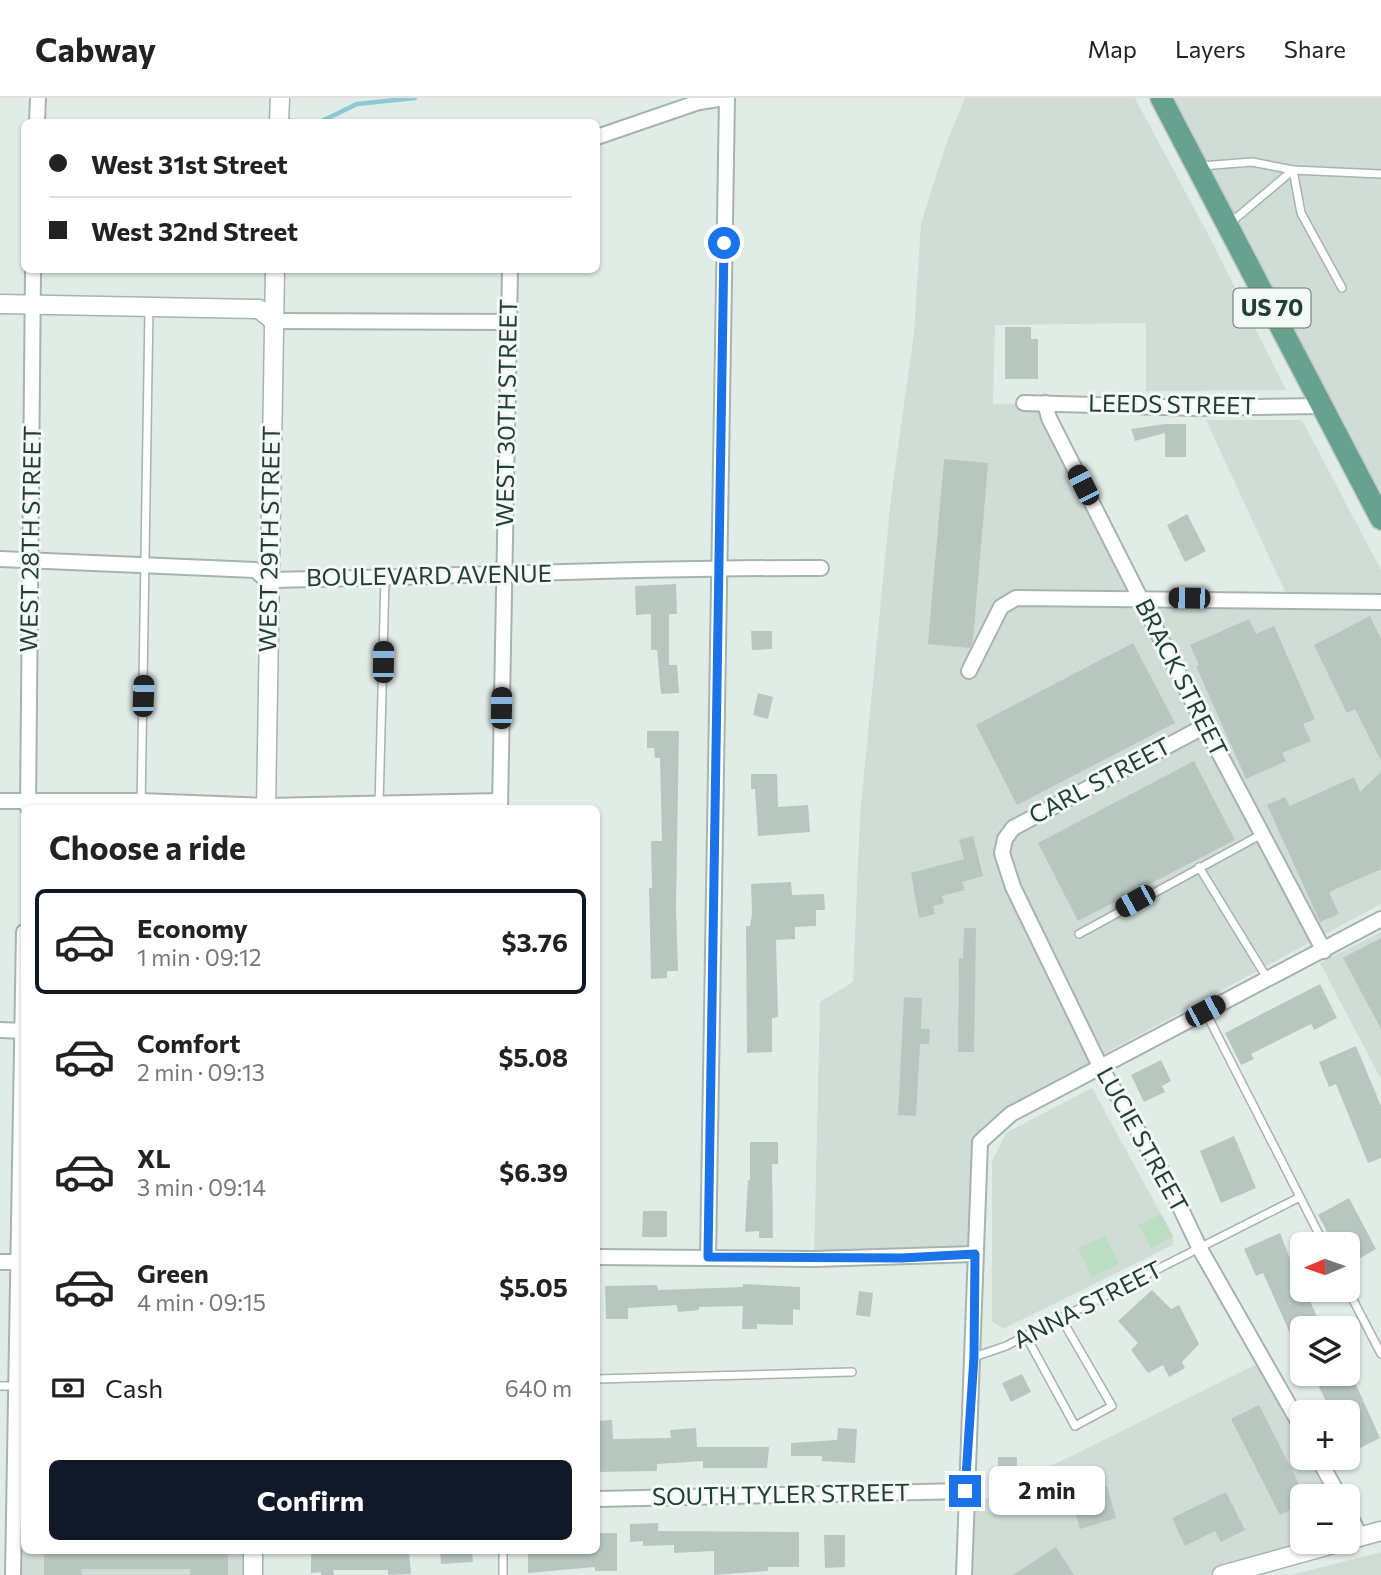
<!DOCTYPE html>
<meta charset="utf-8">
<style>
body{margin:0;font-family:Commissioner,sans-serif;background:#f2f2f2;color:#222;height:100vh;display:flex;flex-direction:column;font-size:26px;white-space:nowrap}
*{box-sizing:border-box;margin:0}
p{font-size:23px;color:#767676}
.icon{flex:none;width:38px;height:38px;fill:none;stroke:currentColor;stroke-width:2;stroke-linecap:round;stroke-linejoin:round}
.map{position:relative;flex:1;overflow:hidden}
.details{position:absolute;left:21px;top:707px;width:579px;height:749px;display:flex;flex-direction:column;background:#fff;border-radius:10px;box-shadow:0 2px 5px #0004}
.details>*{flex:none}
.guide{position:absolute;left:21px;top:21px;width:579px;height:154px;border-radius:10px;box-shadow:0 2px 5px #0004;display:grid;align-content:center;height:154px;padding:0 28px;background:#fff}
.needle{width:46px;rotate:268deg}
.buttons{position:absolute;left:1290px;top:1134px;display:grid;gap:14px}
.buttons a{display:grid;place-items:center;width:70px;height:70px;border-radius:10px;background:#fff;box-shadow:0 2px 5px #0004;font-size:35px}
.end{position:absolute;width:32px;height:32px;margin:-16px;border:9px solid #1a73e8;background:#fff;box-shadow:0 0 0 4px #fff}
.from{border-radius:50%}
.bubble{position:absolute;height:49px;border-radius:10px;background:#fff;box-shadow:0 2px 5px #0004;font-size:23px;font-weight:700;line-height:49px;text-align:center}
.car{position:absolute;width:21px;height:42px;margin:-21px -10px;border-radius:9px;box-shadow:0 0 5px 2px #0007;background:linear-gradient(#222 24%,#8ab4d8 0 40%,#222 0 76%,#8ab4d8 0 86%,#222 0)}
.guide b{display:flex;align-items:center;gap:24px;height:66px;font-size:26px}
.guide b+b{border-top:2px solid #e0e0e0}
.guide i{width:18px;height:18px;background:#222}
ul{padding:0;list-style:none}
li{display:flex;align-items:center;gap:21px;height:105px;margin:0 14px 10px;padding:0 14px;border:4px solid transparent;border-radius:10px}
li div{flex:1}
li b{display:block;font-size:26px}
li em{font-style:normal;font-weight:700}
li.on{border-color:#111827}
li>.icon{width:63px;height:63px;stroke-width:1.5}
h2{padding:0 28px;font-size:32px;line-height:84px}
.pay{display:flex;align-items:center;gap:18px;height:77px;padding:0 28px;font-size:26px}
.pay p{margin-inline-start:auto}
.button{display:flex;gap:14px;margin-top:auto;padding:14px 28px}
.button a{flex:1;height:80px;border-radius:10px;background:#111827;color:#fff;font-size:28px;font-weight:700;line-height:80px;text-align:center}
header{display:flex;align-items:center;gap:42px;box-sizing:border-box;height:98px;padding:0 35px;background:#fff;border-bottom:2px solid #e0e0e0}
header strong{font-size:33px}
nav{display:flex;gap:38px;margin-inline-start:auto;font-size:24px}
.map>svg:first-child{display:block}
.built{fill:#d0dcd6}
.green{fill:#bbdec2}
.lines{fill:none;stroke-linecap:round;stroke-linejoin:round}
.stream{stroke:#8acbd2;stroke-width:4.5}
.building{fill:#b7c7c0}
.service-casing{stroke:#a5b4ae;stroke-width:10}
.minor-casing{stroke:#a5b4ae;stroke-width:18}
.tertiary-casing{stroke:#a5b4ae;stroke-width:21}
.primary-casing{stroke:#c1c9c6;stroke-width:24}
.service{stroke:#fff;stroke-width:7}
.minor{stroke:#fff;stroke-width:14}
.tertiary{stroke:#fff;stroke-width:18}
.primary{stroke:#66a28f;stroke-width:21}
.route{stroke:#1a73e8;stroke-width:9}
.labels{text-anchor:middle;stroke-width:6;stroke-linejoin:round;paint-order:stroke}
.shield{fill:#f3f9f5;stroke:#61766f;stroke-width:2}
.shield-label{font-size:23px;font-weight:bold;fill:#223e35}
.street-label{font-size:24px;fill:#223e35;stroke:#f3f9f5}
</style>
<header>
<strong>Cabway</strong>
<nav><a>Map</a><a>Layers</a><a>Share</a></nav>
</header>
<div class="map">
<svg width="1381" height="1477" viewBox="0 0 1381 1477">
<rect width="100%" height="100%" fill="#e2ece7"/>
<g class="built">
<polygon points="965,0 1135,0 1210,140 1286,292 1146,293 1146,225 995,227 993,306 1045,305 1140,499 1381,512 1381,806 1100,958 994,1030 986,1037 975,1156 814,1161 820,904 853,884 860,717 891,400 914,235 921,126 946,46"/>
<polygon points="1159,0 1381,0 1381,421"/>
<polygon points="1206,322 1302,322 1381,472 1381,496 1289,502"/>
<polygon points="1381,834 1381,981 1320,865"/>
<polygon points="1092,990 1173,1138 1173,1147 1003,1231 992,1223 992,1063 1006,1035"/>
<polygon points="1265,1262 1302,1330 1302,1360 1318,1360 1339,1398 1302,1398 1302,1444 1342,1444 1225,1477 964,1477 965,1401 1017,1400 1018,1415 1051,1414 1033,1377"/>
<polygon points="15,1410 24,1410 24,1452 252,1453 252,1477 14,1477"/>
<polygon points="1381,1454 1381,1477 1291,1477"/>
</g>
<g class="green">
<polygon points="1161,1116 1173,1138 1151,1150 1139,1127"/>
<polygon points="1105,1138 1119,1166 1092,1179 1078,1150"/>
</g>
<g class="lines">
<polyline class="stream" points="320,24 357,6 415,0"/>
</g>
<g class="building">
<polygon points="1005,229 1031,229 1031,241 1038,241 1038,281 1005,281"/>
<polygon points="1165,326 1186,326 1186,359 1165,359 1165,335 1135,343 1131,331"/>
<polygon points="944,361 988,365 973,543 970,550 928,546"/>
<polygon points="1187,416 1206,453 1185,464 1167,427"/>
<polygon points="676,486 677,516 669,516 669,567 677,567 679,595 661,596 657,552 651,552 651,516 636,517 635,488"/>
<polygon points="1370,518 1381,541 1381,663 1355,611 1347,615 1314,547"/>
<polygon points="1249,521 1256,536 1274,528 1315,621 1303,626 1311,643 1282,655 1286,663 1246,681 1196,568 1199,567 1190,547"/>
<polygon points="751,533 772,533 772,551 752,552"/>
<polygon points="1133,545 1175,625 1017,707 976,627"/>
<polygon points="758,595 773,599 768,621 753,617"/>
<polygon points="647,633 679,633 676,809 678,873 667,873 667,880 651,881 649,790 652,790 651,743 662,743 660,660 655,660 654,650 647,650"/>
<polygon points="1194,663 1235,742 1078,823 1038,745"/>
<polygon points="1381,674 1381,771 1329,794 1339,816 1320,824 1267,707 1285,699 1290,708 1354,679 1360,694"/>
<polygon points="751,676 777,676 778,709 808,707 810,734 758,738 755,691 751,691"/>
<polygon points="973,738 983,778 962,784 965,792 942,798 944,805 933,808 935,816 919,820 911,775 964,761 959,742"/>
<polygon points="791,784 792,797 824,796 825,812 816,812 816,828 795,829 795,841 776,842 778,919 772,920 772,954 747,955 746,828 750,828 752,816 751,786"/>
<polygon points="964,830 976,830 974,954 958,954 959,860 963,860"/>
<polygon points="1381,840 1381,931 1343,860"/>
<polygon points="1320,886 1337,920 1314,932 1311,926 1251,956 1254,961 1241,967 1225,935"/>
<polygon points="904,899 922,900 921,931 930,931 929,946 920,946 916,1018 898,1017"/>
<polygon points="1356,948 1381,1008 1381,1060 1368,1065 1336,986 1329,989 1319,964"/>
<polygon points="1161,962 1171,983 1162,988 1165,994 1144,1004 1131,977"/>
<polygon points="1234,1038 1256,1090 1221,1105 1200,1053"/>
<polygon points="750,1044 778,1044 778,1066 772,1066 773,1140 759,1140 759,1133 745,1134 748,1082 750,1082"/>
<polygon points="1349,1100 1376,1151 1348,1167 1348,1146 1334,1146 1318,1117"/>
<polygon points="643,1113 667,1113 667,1139 642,1139"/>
<polygon points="1280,1135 1302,1192 1305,1192 1322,1230 1302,1230 1302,1262 1263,1175 1256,1178 1244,1151"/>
<polygon points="743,1186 800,1189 800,1212 793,1211 793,1227 757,1226 757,1231 742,1231 743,1208 699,1209 699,1212 678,1214 677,1207 628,1210 628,1221 606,1221 605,1188 657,1187 658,1192 743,1189"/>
<polygon points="1152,1192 1171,1211 1179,1207 1199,1246 1182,1264 1185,1270 1169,1279 1163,1267 1148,1275 1131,1252 1138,1245 1118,1223"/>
<polygon points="859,1193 873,1195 870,1219 856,1217"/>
<polygon points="1348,1269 1380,1340 1348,1356 1348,1314 1331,1314 1313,1276 1342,1276 1348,1287"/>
<polygon points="1022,1276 1031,1294 1011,1304 1002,1285"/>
<polygon points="1259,1307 1302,1392 1302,1406 1280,1417 1231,1321"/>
<polygon points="612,1322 613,1341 671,1340 670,1332 696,1330 697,1349 769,1349 767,1370 703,1370 703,1363 657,1366 657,1373 597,1374 597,1323"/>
<polygon points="838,1330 857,1331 855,1365 822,1363 822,1358 791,1358 791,1345 837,1342"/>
<polygon points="998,1359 1017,1359 1017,1380 1022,1380 1022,1394 997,1394"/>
<polygon points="1093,1383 1096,1392 1107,1388 1116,1420 1080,1431 1068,1391"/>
<polygon points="1226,1394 1245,1432 1221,1444 1215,1433 1185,1448 1172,1420"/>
<polygon points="658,1425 658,1433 799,1434 799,1469 768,1469 768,1473 714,1477 714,1453 674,1455 674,1447 643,1448 643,1443 630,1444 630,1426"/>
<polygon points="597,1435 617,1435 617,1473 595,1473 595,1469 528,1475 528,1452 597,1452"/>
<polygon points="824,1437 845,1437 845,1469 825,1470"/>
<polygon points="1056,1449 1074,1477 1013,1477"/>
<polygon points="44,1452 228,1452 228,1477 190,1477 190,1471 81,1471 82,1477 44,1477"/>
<polygon points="311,1452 409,1452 411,1476 388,1477 388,1472 333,1472 334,1477 321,1477 321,1474 311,1475"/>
<polygon points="440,1452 472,1452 473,1464 441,1466"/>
</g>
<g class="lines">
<g class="service-casing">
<g id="service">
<polyline points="1201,68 1252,64 1293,72 1229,126"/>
<polyline points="1342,190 1301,115 1293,72 1381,76"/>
<polyline points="379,707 385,480"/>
<polyline points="141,710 149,210"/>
<polyline points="1199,769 1267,880"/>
<polyline points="1079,836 1262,736"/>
<polyline points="1205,913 1324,1146"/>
<polyline points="1348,1192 1381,1256"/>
<polyline points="1026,1238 1075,1328 1112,1308 1061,1220"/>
<polyline points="974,1259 1006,1248 1300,1099"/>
<polyline points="597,1281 852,1274"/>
<polyline points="0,1288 24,1288"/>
<polyline points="503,1477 503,1452"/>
</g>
</g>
<g class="minor-casing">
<g id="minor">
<polyline points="37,24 38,0"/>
<polyline points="597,39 699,4 725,0"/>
<polyline points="274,223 509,224"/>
<polyline points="1024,305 1197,310 1321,308"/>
<polyline points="1045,305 1049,320 1205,628 1324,853"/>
<path d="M 0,461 L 255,472 L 269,484 L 274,482 C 457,479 639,469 821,470"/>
<polyline points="969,573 1001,509 1016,500 1381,504"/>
<polyline points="1205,628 1013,730 1005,741 1002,755 1013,789 1100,968 1169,1086 1200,1151 1302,1330"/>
<polyline points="0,703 141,703 266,708 500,703"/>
<polyline points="28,710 33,172"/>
<polyline points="500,710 510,172"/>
<polyline points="0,932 24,933"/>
<polyline points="597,1159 814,1161 975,1156"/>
<polyline points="708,1159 727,0"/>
<polyline points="0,1164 24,1164"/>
<polyline points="1318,1360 1339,1398"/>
<polyline points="597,1401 965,1393"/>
<polyline points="1348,1414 1360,1438"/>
<polyline points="13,1477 24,834"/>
<polyline points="964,1477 980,1044 1011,1016 1381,821"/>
</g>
</g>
<g class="tertiary-casing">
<g id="tertiary">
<polyline points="279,24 280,0"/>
<polyline points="0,206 259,211 274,223"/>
<polyline points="266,710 275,172"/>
<polyline points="1348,1442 1381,1433"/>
<polyline points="253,1477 253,1452"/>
<polyline points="1222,1477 1341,1444"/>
</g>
</g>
<g class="primary-casing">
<polyline id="primary" points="1161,0 1381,421"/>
</g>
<use href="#service" class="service"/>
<use href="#minor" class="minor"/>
<use href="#tertiary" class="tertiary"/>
<use href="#primary" class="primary"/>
</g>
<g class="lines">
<polyline class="route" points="724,145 708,1159 902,1160 975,1156 974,1259 965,1393"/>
</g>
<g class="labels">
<rect class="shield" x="1233.5" y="190.5" width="77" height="39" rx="5"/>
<g class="shield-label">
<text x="1272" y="218">US 70</text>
</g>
<g class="street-label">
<text transform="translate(1172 307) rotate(1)" y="8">LEEDS STREET</text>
<text transform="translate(507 315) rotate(-89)" y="8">WEST 30TH STREET</text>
<text transform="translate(31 441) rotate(-89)" y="8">WEST 28TH STREET</text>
<text transform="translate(270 441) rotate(-89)" y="8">WEST 29TH STREET</text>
<text transform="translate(429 478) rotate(-1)" y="8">BOULEVARD AVENUE</text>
<text transform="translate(1181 580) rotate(63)" y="8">BRACK STREET</text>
<text transform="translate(1100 683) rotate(-28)" y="8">CARL STREET</text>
<text transform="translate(1142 1042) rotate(61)" y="8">LUCIE STREET</text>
<text transform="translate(1088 1207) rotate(-27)" y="8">ANNA STREET</text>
<text transform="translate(781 1397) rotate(-1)" y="8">SOUTH TYLER STREET</text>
</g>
</g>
</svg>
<div class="buttons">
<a><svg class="needle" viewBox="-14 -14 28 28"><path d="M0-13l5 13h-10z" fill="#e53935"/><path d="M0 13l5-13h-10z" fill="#767676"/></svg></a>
<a><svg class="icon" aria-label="layers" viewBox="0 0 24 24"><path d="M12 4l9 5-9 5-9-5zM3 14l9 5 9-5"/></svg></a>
<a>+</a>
<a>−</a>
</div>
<i class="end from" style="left:724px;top:145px"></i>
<i class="end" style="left:965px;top:1393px"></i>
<div class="bubble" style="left:989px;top:1368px;width:116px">2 min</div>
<i class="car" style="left:1083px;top:387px;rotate:333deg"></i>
<i class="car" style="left:1189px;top:500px;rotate:271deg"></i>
<i class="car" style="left:383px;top:564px;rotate:1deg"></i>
<i class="car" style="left:143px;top:598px;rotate:2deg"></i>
<i class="car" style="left:501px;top:610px;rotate:1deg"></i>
<i class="car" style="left:1135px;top:803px;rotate:241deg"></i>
<i class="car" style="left:1205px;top:913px;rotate:62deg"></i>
<div class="guide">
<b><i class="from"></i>West 31st Street</b>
<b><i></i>West 32nd Street</b>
</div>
<section class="details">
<h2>Choose a ride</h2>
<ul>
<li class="on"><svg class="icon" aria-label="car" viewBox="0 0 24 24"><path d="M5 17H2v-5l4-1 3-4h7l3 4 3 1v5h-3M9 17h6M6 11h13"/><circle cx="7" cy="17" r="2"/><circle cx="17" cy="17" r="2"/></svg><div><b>Economy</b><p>1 min · 09:12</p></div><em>$3.76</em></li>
<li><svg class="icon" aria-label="car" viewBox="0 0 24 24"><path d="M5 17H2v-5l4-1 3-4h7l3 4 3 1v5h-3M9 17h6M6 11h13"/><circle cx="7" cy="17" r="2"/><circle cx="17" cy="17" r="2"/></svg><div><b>Comfort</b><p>2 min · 09:13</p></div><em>$5.08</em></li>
<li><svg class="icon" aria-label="car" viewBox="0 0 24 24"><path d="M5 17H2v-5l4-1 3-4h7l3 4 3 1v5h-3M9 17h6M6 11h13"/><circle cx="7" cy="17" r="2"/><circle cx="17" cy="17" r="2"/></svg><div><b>XL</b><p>3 min · 09:14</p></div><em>$6.39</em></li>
<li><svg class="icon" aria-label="car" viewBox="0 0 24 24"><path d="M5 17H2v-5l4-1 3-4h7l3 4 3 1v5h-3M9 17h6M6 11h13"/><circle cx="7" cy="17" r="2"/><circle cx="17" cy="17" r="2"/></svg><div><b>Green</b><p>4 min · 09:15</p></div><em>$5.05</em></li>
</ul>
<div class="pay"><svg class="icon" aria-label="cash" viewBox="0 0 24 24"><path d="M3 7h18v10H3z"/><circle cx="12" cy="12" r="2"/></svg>Cash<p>640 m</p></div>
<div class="button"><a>Confirm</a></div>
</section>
</div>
